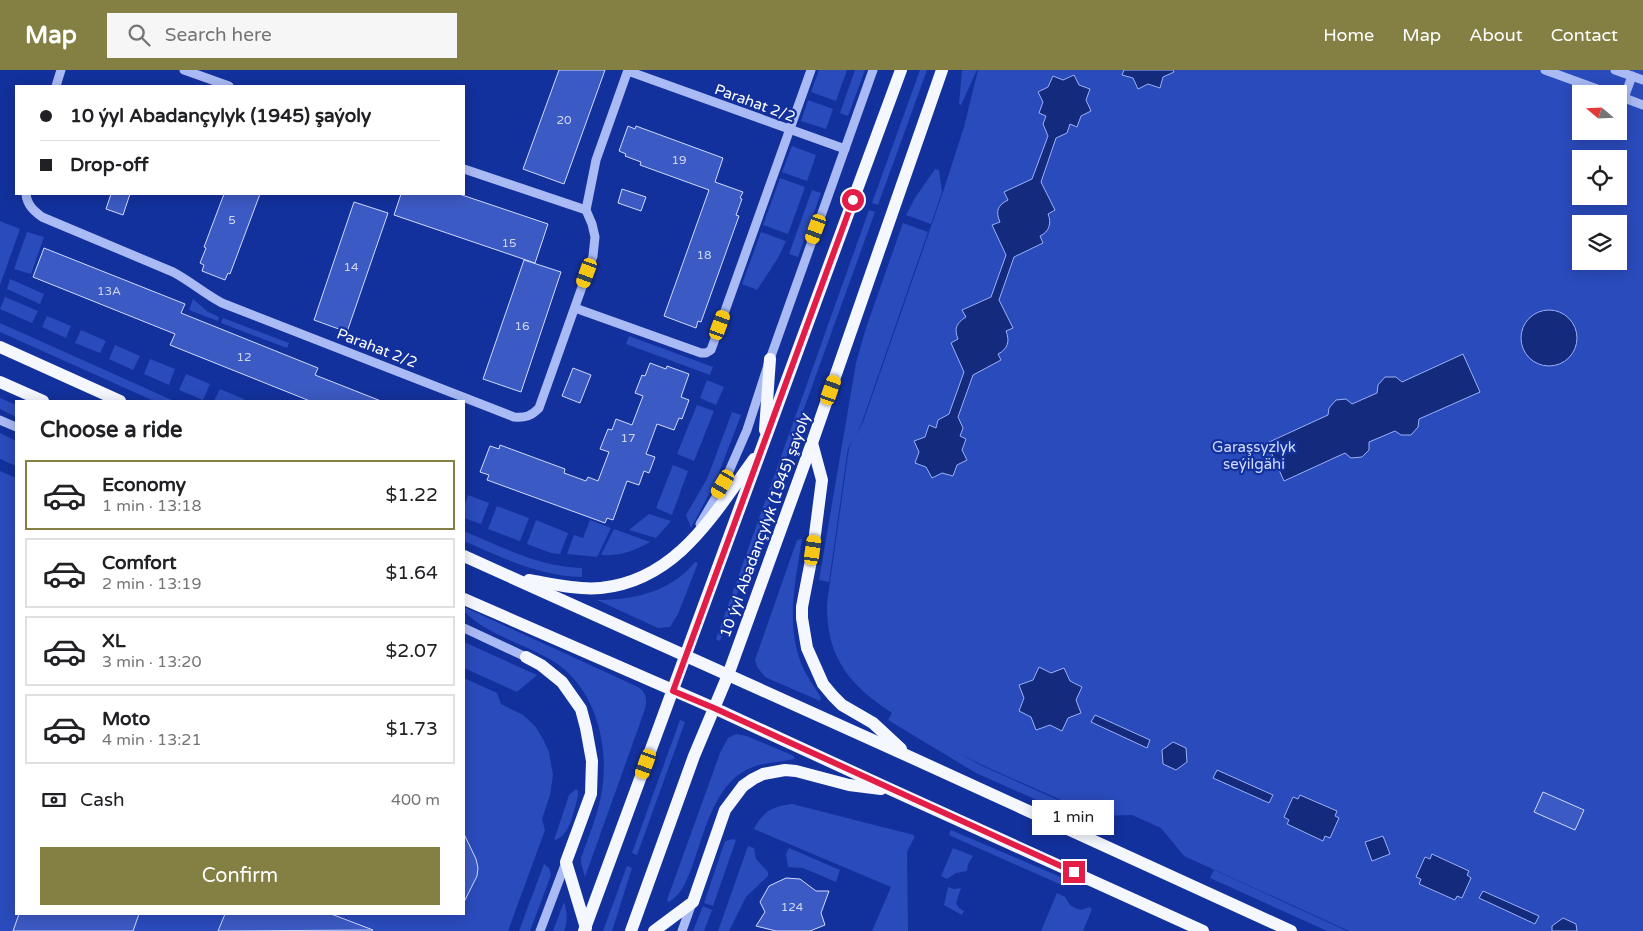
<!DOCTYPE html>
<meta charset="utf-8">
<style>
body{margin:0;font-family:"Varela Round",sans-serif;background:#f6f6f6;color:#202124;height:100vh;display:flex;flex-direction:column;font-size:19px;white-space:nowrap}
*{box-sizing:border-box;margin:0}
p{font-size:16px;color:#757577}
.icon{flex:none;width:28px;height:28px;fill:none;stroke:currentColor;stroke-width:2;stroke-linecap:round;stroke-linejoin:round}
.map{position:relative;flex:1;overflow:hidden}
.panel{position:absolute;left:15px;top:330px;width:450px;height:515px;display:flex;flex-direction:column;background:#fff;border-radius:0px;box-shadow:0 2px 12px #0003}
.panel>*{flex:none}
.top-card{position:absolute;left:15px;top:15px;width:450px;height:110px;border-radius:0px;box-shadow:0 2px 12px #0003;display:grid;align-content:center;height:110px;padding:0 25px;background:#fff}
.needle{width:32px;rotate:289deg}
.controls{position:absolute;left:1572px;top:15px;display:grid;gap:10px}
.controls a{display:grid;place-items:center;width:55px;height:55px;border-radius:0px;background:#fff;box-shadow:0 2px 12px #0003;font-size:25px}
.end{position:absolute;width:22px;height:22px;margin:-11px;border:6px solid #e11d48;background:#fff;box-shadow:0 0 0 2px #fff}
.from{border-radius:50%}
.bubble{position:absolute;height:35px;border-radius:0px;background:#fff;box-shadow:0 2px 12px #0003;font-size:16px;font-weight:600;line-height:35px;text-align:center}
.car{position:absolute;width:15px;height:30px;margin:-15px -8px;border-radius:6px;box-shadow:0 0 4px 1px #0007;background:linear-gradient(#f5c518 24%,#345 0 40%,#f5c518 0 76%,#345 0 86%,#f5c518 0)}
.top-card b{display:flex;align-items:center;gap:18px;height:48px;font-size:19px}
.top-card b+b{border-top:1px solid #e0e0e0}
.top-card i{width:12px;height:12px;background:#202124}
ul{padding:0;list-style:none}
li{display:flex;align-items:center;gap:15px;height:70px;margin:0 10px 8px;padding:0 15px;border:2px solid #e0e0e0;border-radius:0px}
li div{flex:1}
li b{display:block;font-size:19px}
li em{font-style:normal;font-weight:600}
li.current{border-color:#848044}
li>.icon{width:45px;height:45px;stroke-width:1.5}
h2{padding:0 25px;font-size:22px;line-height:60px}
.pay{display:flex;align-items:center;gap:12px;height:55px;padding:0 25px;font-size:19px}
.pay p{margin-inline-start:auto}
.cta{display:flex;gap:10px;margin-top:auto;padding:10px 25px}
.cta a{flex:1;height:58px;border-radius:0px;background:#848044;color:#fff;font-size:20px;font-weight:600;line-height:58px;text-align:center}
header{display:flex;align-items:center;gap:30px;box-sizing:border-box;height:70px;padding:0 25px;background:#848044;color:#fff}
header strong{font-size:24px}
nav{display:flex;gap:28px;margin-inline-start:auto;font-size:18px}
.search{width:350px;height:45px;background:#f6f6f6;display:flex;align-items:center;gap:12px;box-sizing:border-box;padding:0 18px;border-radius:0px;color:#757577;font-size:19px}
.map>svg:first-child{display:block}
.green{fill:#2a4bbc;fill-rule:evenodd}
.water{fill:#132a7d;stroke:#9bb1f6}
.building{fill:#3c5ac3;stroke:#d1dbfd}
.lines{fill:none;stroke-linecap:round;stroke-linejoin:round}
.minor{stroke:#a9baf4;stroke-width:9}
.major{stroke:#f5f7ff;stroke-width:12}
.route{stroke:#e11d48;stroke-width:6}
.labels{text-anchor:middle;stroke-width:4.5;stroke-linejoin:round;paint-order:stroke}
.number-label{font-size:12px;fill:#ced6f0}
.street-label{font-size:15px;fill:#fff;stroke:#13319c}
.park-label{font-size:15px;fill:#d1dbfd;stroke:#13319c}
</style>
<header>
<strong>Map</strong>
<div class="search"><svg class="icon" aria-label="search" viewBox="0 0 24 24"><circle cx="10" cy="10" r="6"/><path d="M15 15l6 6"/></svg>Search here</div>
<nav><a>Home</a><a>Map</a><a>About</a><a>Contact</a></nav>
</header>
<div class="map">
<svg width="1643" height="861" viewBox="0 0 1643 861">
<rect width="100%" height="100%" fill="#13319c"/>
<g class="green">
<polygon points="819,0 847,0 836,31 811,22"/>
<polygon points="855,0 865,0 848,46 840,43"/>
<polygon points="920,0 927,0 878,135 872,133"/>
<polygon points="962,0 977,0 961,35 959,34"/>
<path d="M 978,0 L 1643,0 L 1643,861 L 1349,861 L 1184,786 L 1161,758 L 1132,745 L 1097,746 L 980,694 L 959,683 L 980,695 L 1096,747 L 1094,751 L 1088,753 L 976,703 L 888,650 L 892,643 C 849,615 826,587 827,533 L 849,378 L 853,370 L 848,378 L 829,512 L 819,510 L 856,293 L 866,258 L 903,153 L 928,162 L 862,352 L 856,365 L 863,352 L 943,122 L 964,57 ZM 1581,24 L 1619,24 L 1619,61 L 1581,61 ZM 1581,89 L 1619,89 L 1619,126 L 1581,126 ZM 1581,154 L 1619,154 L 1619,191 L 1581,191 Z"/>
<polygon points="808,30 833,39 826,59 801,51"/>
<polygon points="792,76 816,85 807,111 782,102"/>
<polygon points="935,99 939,100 942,122 931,154 906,145 915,128"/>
<polygon points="780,108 805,117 788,164 763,155"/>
<polygon points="812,120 821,123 798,187 789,184"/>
<polygon points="869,140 875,142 720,571 716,569"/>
<polygon points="0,151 20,159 0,215"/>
<polygon points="27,162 44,167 31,204 14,199"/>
<polygon points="761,162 786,171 778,188 757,220 742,214"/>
<polygon points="10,209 44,224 40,234 7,219"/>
<polygon points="5,227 38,241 32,253 0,239"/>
<polygon points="193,229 208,242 219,247 218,251 189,240"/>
<polygon points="47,246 71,256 66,268 42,257"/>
<polygon points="223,248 289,273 287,278 221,253"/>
<polygon points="0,253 174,331 154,331 0,262"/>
<polygon points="81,260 106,271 100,283 75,273"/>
<polygon points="629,266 713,297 710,305 626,274"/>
<polygon points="115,275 140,286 133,300 109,289"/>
<polygon points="150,289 175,299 169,315 144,304"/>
<polygon points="186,304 210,314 203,330 179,320"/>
<polygon points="707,310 724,317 716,335 700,328"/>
<polygon points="220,319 244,329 243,331 214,331"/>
<polygon points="0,328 16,335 16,347 0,339"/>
<polygon points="697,335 714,341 694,391 677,384"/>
<polygon points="732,342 741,345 715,413 691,458 686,445 707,409"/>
<polygon points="0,363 16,371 16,396 0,389"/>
<polygon points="673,395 688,401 672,445 656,438"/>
<polygon points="0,401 16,408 16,844 464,844 464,608 497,623 501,634 523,645 535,656 543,669 549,682 553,705 550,725 542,749 545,760 508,861 0,861"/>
<polygon points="468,425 489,433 481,454 464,448 464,437"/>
<polygon points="497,436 529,448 520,471 488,459"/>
<polygon points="649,444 671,451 656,468 629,460"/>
<polygon points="536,450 568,463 560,484 551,483 527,474"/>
<polygon points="590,450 611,458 597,487 567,484 574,465 583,468"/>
<path d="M 614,459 L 650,472 C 634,481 620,486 601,485 Z"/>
<path d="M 464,461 C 502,477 539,497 582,498 L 582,507 C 539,506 503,488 464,471 Z"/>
<path d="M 802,469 C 795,514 784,559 805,602 C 810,611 816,619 821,628 L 820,631 L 765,607 L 757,597 L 755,590 L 797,470 Z"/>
<path d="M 695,492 L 698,493 L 678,544 L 670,557 L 658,558 L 597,530 C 633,530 671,522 695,492 Z"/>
<path d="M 464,537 L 638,617 C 648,623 647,633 644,642 L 585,807 L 581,793 L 581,788 C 588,768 597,747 601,726 C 611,675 595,612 546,587 C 520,573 483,562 464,541 Z"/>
<polygon points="464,572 537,605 517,622 464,598"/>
<polygon points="680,650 685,652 637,785 632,783"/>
<path d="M 736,664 L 747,666 L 794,686 L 794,689 C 778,693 761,692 746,700 C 697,726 700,820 668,832 L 667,830 L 720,683 L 728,668 Z"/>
<path d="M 576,719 L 578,721 L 578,726 C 574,739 570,768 554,770 L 569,725 Z"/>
<path d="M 792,734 L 914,765 L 914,768 L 907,782 L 908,861 L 872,861 L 891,817 L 754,759 C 762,742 773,736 792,734 Z"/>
<polygon points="951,760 1063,808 1066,813 1064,816 951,766 949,764"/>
<polygon points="733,769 736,770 713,836 704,833 725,771"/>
<polygon points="748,776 754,778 756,789 768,802 768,806 746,827 729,861 718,861"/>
<polygon points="789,778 840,800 836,812 803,798 788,797 786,784"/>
<polygon points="953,778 973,786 968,794 967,801 956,803 947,809 941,806"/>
<polygon points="544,794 549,798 551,805 530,861 519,861"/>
<polygon points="627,796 632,798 612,861 603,861"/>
<polygon points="1214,800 1347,861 1327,861 1210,808"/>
<polygon points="948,817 954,819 961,818 956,833 959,838 964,841 962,845 944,835"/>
<polygon points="1057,823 1065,827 1070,835 1075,838 1081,840 1089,837 1092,839 1083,861 1041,861"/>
<path d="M 564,832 C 567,842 568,851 564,861 L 553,861 Z"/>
<polygon points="703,836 712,840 704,861 693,861"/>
</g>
<g class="water">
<polygon points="1124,0 1173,0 1174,2 1163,7 1160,18 1148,14 1138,19 1133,8 1122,5"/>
<path d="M 1074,5 L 1079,15 L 1090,19 L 1086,30 L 1091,41 L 1081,46 L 1077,57 L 1070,54 L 1067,63 L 1056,68 L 1041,112 L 1055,140 L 1048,144 C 1052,153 1049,162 1040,166 L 1043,173 L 1014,187 L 999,230 L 1013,258 L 1006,261 C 1010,271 1008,279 998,284 L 1001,290 L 973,305 L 958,347 L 963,358 L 960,366 L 966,369 L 962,380 L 967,390 L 957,395 L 953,406 L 942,403 L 932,408 L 926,397 L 915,393 L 919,382 L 914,371 L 925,367 L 929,355 L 936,358 L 938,350 L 949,344 L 964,302 L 951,273 L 958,269 C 954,259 956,253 966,247 L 962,240 L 991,227 L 1006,185 L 992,155 L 1000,152 C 995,141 998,135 1008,130 L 1004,122 L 1032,109 L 1048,66 L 1043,54 L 1046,46 L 1039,43 L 1043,32 L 1038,22 L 1048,17 L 1053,6 L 1063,10 Z"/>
<circle cx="1549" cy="268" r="28"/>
<polygon points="1463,284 1480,322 1419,349 1418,357 1411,365 1401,365 1395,361 1369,372 1369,380 1362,387 1351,388 1345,383 1284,411 1267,373 1328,345 1329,338 1336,330 1346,329 1352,334 1377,323 1378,315 1385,307 1396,307 1402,312"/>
<polygon points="1039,597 1051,603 1064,598 1070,611 1082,617 1076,630 1081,643 1068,648 1062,661 1050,655 1036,660 1031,647 1019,641 1024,628 1019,615 1033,610"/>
<polygon points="1095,645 1150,670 1147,678 1091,652"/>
<polygon points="1173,672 1186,678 1187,692 1176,700 1163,694 1162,680"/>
<polygon points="1217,700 1273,725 1269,733 1213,708"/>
<polygon points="1300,725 1337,741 1335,746 1339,748 1330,768 1325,766 1323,771 1287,754 1289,750 1284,747 1293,727 1298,729"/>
<polygon points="1383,766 1390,784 1372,791 1365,772"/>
<polygon points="1432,784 1469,801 1467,805 1471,808 1462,828 1457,826 1455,830 1419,814 1421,809 1416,807 1425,787 1430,789"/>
<polygon points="1483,821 1539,846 1535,854 1479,828"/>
<polygon points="1563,848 1576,854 1577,861 1552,861 1552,856"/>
</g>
<g class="building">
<polygon points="559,0 605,0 564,114 523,99"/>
<polygon points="628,56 635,59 636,56 723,88 715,112 743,122 740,128 742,129 736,145 739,146 701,252 698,251 696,258 664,246 709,120 640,95 641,92 625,86 626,84 619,81"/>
<polygon points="622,119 646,127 641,141 618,133"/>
<polygon points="111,124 130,124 123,145 106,139"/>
<polygon points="224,124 260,124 230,204 228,203 225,210 202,201 204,195 200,193 206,178 204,177"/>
<polygon points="401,124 459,124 548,154 535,193 394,145"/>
<polygon points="354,132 388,143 347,262 314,250"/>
<polygon points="44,178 185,234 181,243 318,298 315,305 381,331 310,331 170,275 175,264 33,207"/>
<polygon points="524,190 561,202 521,322 483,309"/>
<polygon points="650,293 666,299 667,296 689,304 681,327 689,330 682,349 679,348 674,360 657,354 646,384 655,387 649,403 644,401 639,415 627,411 613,450 607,448 605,453 487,410 489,405 480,402 490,376 499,379 500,375 565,399 564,403 586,411 588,407 598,411 609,382 600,379 608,359 612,360 616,349 632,355 643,326 635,323 642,305 645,306"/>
<polygon points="573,298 591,305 580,333 562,326"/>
<polygon points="1543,722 1584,740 1575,760 1534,742"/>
<polygon points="464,764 476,789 478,798 477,806 464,832"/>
<polygon points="786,808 800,809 816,821 829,821 821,843 825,855 810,861 776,861 756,856 765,842 760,832 769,816"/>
<polygon points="19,844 139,844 133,861 13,861"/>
<polygon points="225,844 331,844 373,860 218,861"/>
</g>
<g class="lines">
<g class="minor">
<polyline points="184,0 229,16"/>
<polyline points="1545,0 1611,24"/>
<polyline points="1615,0 1643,10"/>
<polyline points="628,1 845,79"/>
<polyline points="56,16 61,0"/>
<polyline points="1619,26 1643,35"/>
<polyline points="1624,28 1632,6"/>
<polyline points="464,99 586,140"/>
<path d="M 26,124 C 27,135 34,141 42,147 L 173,202 C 190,211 205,224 222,233 L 514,347 C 526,348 531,346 539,338 L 593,186 L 595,167 L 592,154 L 586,140 L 596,90 L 628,0"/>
<polyline points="575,238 701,283 706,283 711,280 811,0"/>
<polyline points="0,350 16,357"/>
<polyline points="700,454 723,415 747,360 770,289 873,0"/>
<polyline points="464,558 526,587"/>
<polyline points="540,861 566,792"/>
<polyline points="682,861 692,833"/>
</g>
<g class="major">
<polyline points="0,277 120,331"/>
<polyline points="0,312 43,331"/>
<polyline points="765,360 770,289"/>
<polyline points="812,373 822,410 813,480 802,537 802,548 807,578 823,614 833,626 842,635 873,653 901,679"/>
<polyline points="464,486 908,686 1291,861"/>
<path d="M 529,510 C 552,514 577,520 601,518 C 677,510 713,445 754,389"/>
<polyline points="464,529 714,638 892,720 1203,861"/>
<polyline points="526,587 541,595 562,612 581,639 586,658 592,691 591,724 566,792 586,858"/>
<polyline points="584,861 901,0"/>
<polyline points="631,861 694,686 728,605 812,373 942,0"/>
<polyline points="654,861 693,832 725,740 743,716 753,709 763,704 785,700 796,701 849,715 881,719"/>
</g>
</g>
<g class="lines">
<polyline class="route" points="853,130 673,621 714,638 1074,802"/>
</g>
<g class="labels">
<g class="number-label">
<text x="564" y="54">20</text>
<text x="679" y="94">19</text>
<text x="232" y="154">5</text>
<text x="509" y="177">15</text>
<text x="704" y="189">18</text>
<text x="351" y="201">14</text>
<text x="109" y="225">13A</text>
<text x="522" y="260">16</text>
<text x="244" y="291">12</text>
<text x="628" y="372">17</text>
<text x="792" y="841">124</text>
</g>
<g class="street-label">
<text transform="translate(755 33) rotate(20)" y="5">Parahat 2/2</text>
<text transform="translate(377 278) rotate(21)" y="5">Parahat 2/2</text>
<text transform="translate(765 455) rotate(-70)" y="5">10 ýyl Abadançylyk (1945) şaýoly</text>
</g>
<g class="park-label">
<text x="1254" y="382">Garaşsyzlyk<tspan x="1254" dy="17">seýilgähi</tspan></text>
</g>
</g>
</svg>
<div class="controls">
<a><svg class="needle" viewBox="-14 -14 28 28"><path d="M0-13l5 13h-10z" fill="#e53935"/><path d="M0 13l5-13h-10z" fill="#757577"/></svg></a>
<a><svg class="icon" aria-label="locate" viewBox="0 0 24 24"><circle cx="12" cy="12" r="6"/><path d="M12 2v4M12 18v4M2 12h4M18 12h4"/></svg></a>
<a><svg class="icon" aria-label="layers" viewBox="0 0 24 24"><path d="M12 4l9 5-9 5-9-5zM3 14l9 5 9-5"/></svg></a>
</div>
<i class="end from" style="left:853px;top:130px"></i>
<i class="end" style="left:1074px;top:802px"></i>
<div class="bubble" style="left:1032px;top:730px;width:82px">1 min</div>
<i class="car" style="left:816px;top:159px;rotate:200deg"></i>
<i class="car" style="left:587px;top:203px;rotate:200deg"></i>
<i class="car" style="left:720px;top:255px;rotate:20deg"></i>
<i class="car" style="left:831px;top:320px;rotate:19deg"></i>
<i class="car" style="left:723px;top:414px;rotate:210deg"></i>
<i class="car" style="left:813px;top:480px;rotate:8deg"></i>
<i class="car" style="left:646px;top:694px;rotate:200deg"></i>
<div class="top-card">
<b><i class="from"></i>10 ýyl Abadançylyk (1945) şaýoly</b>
<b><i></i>Drop-off</b>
</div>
<section class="panel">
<h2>Choose a ride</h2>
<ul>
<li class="current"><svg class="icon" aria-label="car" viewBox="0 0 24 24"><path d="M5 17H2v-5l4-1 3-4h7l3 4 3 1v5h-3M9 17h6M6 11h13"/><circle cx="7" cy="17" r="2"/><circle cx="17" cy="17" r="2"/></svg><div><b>Economy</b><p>1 min · 13:18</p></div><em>$1.22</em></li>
<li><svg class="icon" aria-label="car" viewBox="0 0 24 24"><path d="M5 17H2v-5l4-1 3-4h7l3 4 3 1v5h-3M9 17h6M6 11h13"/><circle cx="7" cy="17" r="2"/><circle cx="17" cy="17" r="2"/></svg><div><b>Comfort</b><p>2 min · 13:19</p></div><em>$1.64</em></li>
<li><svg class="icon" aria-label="car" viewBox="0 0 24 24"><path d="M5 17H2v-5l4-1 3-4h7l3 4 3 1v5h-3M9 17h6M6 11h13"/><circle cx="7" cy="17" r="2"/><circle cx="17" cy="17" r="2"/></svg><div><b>XL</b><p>3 min · 13:20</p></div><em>$2.07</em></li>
<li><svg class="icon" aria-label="car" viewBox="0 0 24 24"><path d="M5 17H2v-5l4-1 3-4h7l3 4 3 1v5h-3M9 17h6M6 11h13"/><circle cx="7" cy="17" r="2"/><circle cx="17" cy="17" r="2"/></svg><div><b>Moto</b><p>4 min · 13:21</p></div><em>$1.73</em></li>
</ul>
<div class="pay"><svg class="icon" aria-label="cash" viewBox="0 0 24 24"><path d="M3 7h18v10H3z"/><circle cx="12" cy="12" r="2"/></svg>Cash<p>400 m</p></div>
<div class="cta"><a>Confirm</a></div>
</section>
</div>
